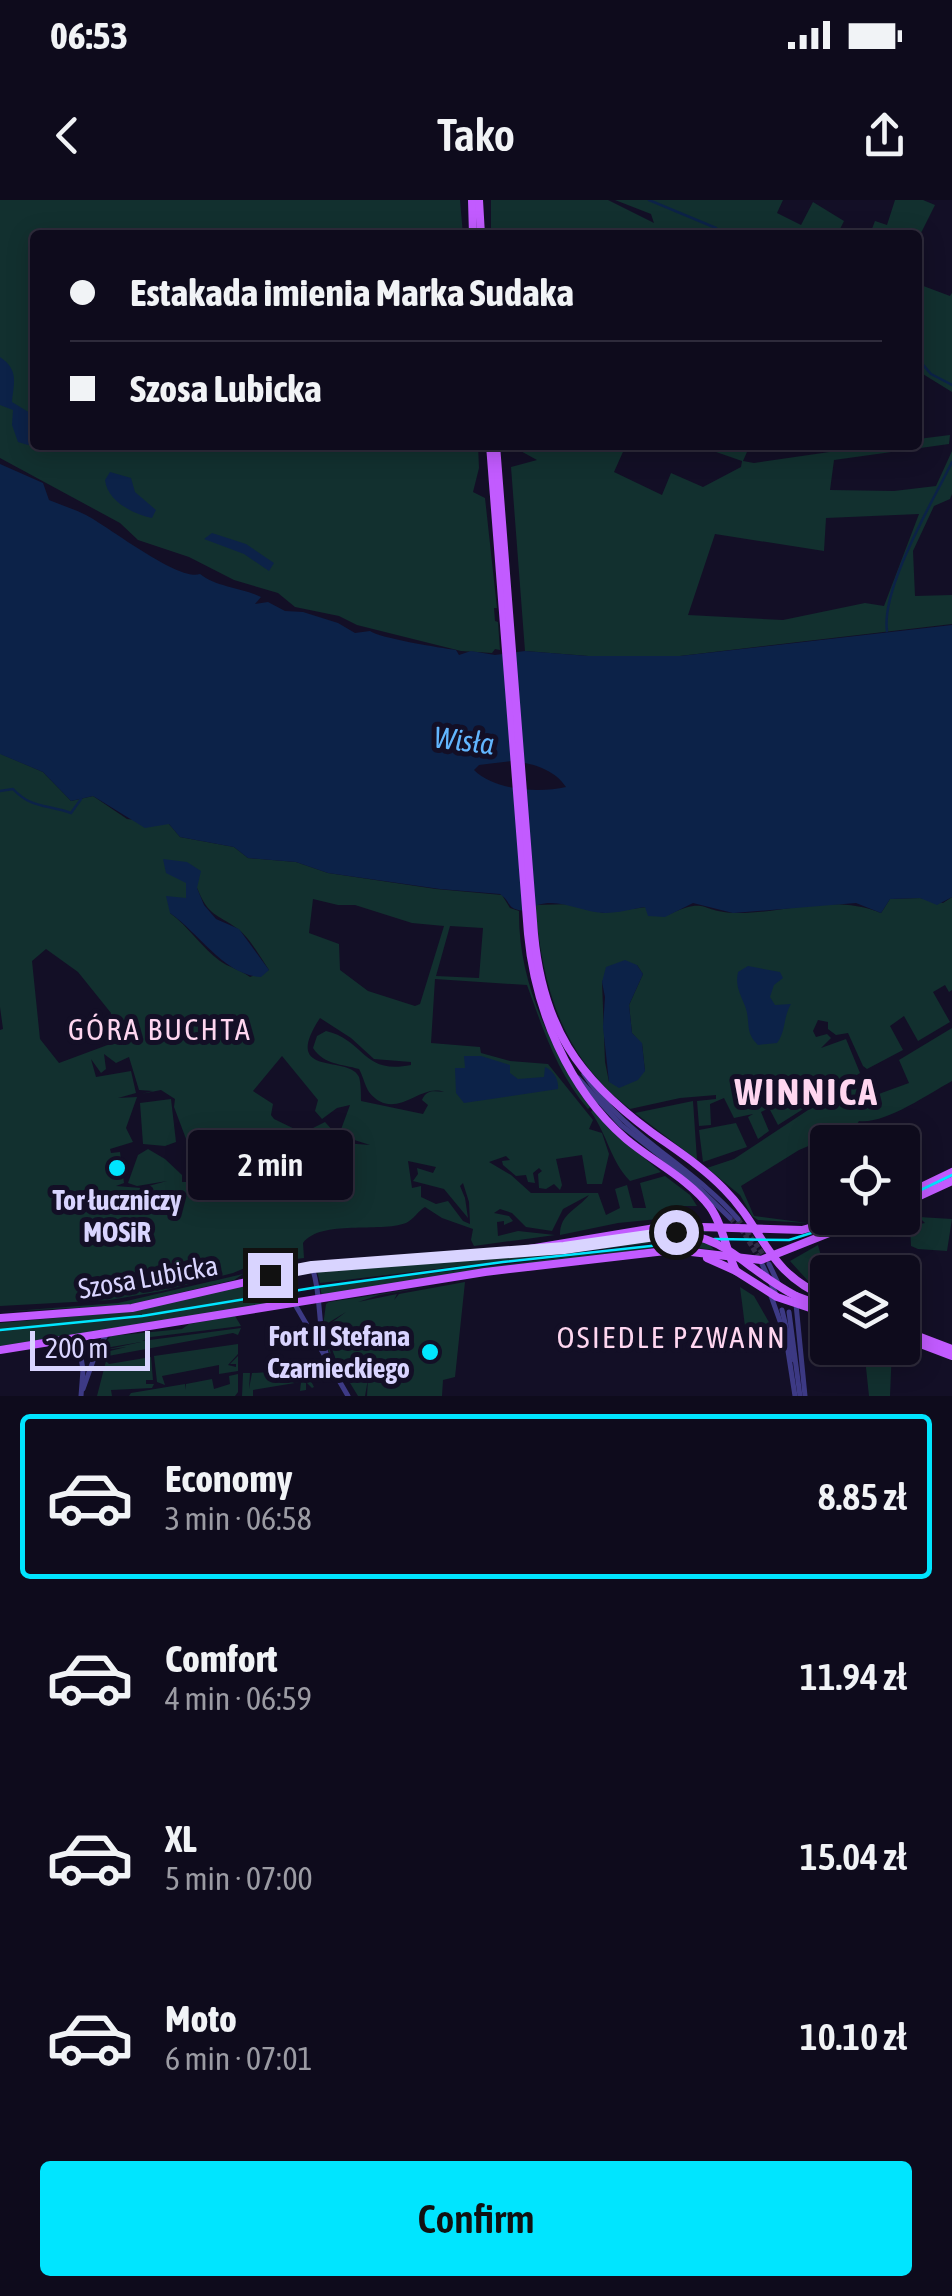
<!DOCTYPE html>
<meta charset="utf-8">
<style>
body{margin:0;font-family:"Asap Condensed",sans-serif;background:#1c1929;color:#f1f3f6;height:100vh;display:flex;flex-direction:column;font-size:38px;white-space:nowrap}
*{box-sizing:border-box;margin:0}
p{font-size:32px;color:#9b9ba3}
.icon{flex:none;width:55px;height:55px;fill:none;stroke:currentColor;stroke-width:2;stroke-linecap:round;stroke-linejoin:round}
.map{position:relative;height:1196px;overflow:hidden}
.details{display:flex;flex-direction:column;background:#0e0b1c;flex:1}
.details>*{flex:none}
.hud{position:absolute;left:30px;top:30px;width:892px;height:220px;border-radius:10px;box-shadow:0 5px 25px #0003,0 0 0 2px #2e2b3b;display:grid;align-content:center;height:220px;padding:0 40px;background:#0e0b1c}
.fabs{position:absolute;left:810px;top:925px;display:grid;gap:20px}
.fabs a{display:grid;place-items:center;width:110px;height:110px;border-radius:10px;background:#0e0b1c;box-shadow:0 5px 25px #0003,0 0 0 2px #2e2b3b;font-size:50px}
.scale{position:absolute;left:30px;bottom:25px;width:120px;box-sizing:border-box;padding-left:10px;border:5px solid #d9d4ff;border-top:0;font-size:28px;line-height:35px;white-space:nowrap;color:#d9d4ff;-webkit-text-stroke:8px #130f26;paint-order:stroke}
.end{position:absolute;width:45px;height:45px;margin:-22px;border:12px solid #d9d4ff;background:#111;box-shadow:0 0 0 5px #111}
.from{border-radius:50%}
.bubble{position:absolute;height:70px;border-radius:10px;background:#0e0b1c;box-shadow:0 5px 25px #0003,0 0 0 2px #2e2b3b;font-size:32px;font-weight:600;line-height:70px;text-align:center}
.hud b{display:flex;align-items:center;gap:35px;height:95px;font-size:38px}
.hud b+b{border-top:2px solid #2e2b3b}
.hud i{width:25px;height:25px;background:#f1f3f6}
ul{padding:18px 0 0;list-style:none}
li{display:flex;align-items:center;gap:30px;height:165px;margin:0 20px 15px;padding:0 20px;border:5px solid transparent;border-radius:10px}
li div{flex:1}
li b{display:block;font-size:38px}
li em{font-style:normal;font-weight:600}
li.on{border-color:#00e5ff}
li>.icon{width:90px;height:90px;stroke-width:1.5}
.button{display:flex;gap:20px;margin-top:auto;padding:20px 40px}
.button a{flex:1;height:115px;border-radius:10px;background:#00e5ff;color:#111;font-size:40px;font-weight:600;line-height:115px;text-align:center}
.status{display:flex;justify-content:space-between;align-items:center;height:70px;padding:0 50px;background:#0e0b1c;direction:ltr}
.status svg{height:28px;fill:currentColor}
header{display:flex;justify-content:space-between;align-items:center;height:130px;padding:0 40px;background:#0e0b1c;font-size:45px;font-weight:600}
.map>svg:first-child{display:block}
.green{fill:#12302f;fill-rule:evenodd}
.water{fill:#0c2248;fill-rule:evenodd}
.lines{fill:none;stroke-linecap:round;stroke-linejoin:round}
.stream{stroke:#0c2248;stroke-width:2.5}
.minor-tunnel{stroke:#312d47;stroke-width:5;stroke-dasharray:5 2.5;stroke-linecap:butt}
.minor{stroke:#3d3a85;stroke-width:5}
.major{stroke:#c25bff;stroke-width:8}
.tram{stroke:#00e5ff;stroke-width:2.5}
.major-bridge{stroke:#c25bff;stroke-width:8}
.route{stroke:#d9d4ff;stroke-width:12}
.poi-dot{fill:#00e5ff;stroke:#130f26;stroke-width:4}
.labels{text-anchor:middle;stroke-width:10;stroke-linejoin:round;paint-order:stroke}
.poi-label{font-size:28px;font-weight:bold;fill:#d9d4ff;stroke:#130f26}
.street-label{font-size:28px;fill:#d9d4ff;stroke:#130f26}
.water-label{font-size:30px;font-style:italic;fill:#62b6ff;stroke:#130f26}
.neighbourhood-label{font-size:30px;letter-spacing:2.5px;fill:#ffd6f0;stroke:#130f26}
.district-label{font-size:38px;font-weight:bold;letter-spacing:2.5px;fill:#ffd6f0;stroke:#130f26}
</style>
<div class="status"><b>06:53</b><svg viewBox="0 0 49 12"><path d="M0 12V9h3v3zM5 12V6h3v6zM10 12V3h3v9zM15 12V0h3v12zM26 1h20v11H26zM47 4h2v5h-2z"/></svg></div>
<header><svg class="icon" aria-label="back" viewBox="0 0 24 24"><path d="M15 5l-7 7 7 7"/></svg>Tako<svg class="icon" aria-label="share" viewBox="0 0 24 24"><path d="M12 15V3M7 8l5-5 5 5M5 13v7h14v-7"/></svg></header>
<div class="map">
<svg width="952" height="1196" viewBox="0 0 952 1196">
<rect width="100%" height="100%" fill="#130f26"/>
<g class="green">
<polygon points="0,0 460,0 463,35 35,35 35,245 478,245 479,268 473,292 485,298 497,408 494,408 495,421 498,422 500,450 495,449 492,453 461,451 357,425 339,416 295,407 278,393 234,380 189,357 138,340 120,323 0,258"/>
<polygon points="491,0 608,0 654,23 651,14 615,0 783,0 777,13 801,25 813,2 844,21 837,35 491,35"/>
<polygon points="895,0 923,0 935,5 919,37 897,29 895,35 870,34 875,21 887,25"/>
<polygon points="918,84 950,96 952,93 952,192 918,171"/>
<path d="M 950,235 L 949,244 L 834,260 L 830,290 L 894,291 L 936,286 L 952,251 L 952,294 L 950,299 L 934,306 L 913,351 L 915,396 L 952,395 L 952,424 L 680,456 L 588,456 L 525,451 L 511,267 L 537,260 L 517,249 L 518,245 L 626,245 L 614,272 L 662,295 L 671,273 L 703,287 L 741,267 L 742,261 L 696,245 L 750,245 L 743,261 L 754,263 L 878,245 L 918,245 L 918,239 ZM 919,314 L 884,406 L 865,403 L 783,420 L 688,415 L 715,334 L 824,351 L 826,318 Z"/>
<path d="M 0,550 L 1,554 L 43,572 L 71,601 L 93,596 L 127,619 L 169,624 L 180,637 L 234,647 L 248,658 L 296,662 L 328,673 L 436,689 L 502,695 L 510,708 L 519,711 C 518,783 551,849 591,906 L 588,909 C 557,873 543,829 527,785 L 435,779 L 431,843 L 480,847 L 481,853 L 510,861 L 548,864 L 593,920 L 589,929 L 602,933 L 609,954 L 602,984 L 587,984 L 582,955 L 556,959 L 562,985 L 560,990 L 554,984 L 546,989 L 539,988 L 538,974 L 542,971 L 539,968 L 533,973 L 535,983 L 528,982 L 526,975 L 516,976 L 503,965 L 502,961 L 510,960 L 506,956 L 489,962 L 511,975 L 531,993 L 598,993 L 606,1015 L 620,1008 L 615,989 L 627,985 L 633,1008 L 646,1008 L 640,983 L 665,976 L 690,995 L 697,1006 L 678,1006 L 678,1017 L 618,1023 L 560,1035 C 560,1013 577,1010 589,995 L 563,1009 L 552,1031 L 526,1027 L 512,1013 L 500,1009 L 494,1013 L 509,1016 L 513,1021 L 504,1025 L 504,1021 L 497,1022 L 498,1036 L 518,1031 L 555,1035 L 474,1046 L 471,1040 L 473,1029 L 442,1018 L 425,1007 C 418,1011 413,1020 406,1023 C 380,1033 321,1019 303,1043 L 304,1058 L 252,1065 L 233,1073 L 162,1091 L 110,1100 L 0,1106 L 0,830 L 3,829 L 0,807 ZM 186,683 L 197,688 C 209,717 216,713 238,729 C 250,738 260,757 269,770 L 250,777 C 239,769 228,767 220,761 C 202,748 189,727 170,713 L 186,698 ZM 313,699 L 338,705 L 355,705 L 412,723 L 444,726 L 420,804 L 415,806 L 368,791 L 340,770 L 339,744 L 309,733 ZM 450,726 L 483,728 L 479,778 L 436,776 ZM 46,749 L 78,772 L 111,813 L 108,823 L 121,840 L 59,863 L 40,839 L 32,761 ZM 320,818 L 351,838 L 374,859 L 411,862 L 411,865 C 362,875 365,840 326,831 L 317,836 L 313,848 C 324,865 342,864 359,869 C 363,876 365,886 369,892 C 395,924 420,882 444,892 C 435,891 426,889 422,900 L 428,905 L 423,914 L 361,901 C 361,895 361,883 359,877 C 349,854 280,879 320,818 ZM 104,854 L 116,863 L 129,857 L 139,890 L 153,891 L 141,894 L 161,890 L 175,899 L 174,907 L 191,952 L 186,982 L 182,982 L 182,975 L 165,959 L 148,949 L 138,955 L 128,983 L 137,986 L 167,981 L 141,988 L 116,986 L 124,983 L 120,952 L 111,953 L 110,949 L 133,942 L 126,928 L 137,897 L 118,898 L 136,893 L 131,871 L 96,877 L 91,859 L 101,873 L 106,869 ZM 282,856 L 318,900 L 315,911 L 322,919 L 337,908 L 350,905 L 339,935 L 370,945 L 344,943 L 325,922 L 303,933 L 274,919 L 271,915 L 273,904 L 253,891 ZM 266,960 L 261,975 L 264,993 L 226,991 L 225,981 ZM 408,961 L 436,967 L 433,973 L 417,968 L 418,974 L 413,981 L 444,989 L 468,1018 L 465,998 L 460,986 L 463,983 L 469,1002 L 470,1024 L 463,1021 L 448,1001 L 436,1004 L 421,997 L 421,986 L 412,988 Z"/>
<path d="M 952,697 L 952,790 L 949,792 L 945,785 L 933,792 L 950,822 L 918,841 L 904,816 L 890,826 L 903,850 L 867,869 L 863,866 L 848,833 L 836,835 L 828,829 L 828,822 L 818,820 L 813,831 L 816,837 L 827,834 L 831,838 L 821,848 L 846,839 L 860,873 L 778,925 L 769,908 L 761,912 L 769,931 L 758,939 L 748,917 L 753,914 L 734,918 L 724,898 L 710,904 L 711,925 L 699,926 L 697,901 L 716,899 L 716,895 L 680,898 L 630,909 C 561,855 543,789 535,705 L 573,704 L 603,713 L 646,707 L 668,715 C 708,696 699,712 735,713 C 785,714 831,693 881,713 L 890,699 L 920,698 L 943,703 ZM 637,765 L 643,774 L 629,805 L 632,833 L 642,844 L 645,871 L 609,882 L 605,862 L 602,781 Z"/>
<path d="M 952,828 L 952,881 C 926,895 886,924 859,921 L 856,926 L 799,950 L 741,986 L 754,1016 L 807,1023 L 758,1020 L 752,1016 L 740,995 L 707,968 L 734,959 L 855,879 L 863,880 L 856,884 L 865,899 L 909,883 L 899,860 Z"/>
<polygon points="171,899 176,942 165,946 143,944 140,903"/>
<polygon points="693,901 697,960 635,913"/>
<path d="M 593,909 L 614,933 L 661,972 L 630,981 C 610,960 608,936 591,912 Z"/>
<polygon points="736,923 747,947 703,962 699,930"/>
<polygon points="919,1017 952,1019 947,1051 918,1049 911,1046 910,1026 925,1023"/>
<polygon points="668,1028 709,1031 686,1039 320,1083 317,1071 570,1048"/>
<polygon points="687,1042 707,1042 714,1050 673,1045 322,1096 320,1087"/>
<polygon points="818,1045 821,1056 817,1057 816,1067 819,1068 815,1079 827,1091 811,1083 814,1079 809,1082 790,1061"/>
<polygon points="243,1074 234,1080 127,1105 0,1112 118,1103"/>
<polygon points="269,1078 271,1089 248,1093 246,1096 249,1102 272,1098 273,1103 0,1146 0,1123 136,1111"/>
<polygon points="465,1082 455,1177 443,1180 442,1196 367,1196 368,1179 365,1196 358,1196 339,1165 346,1163 346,1167 356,1170 358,1163 340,1159 337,1163 326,1132 333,1164 322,1130 327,1130 330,1126 327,1126 346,1112 323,1126 326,1104 329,1102 439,1085 379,1095 358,1102 397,1094 394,1100 399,1094"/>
<polygon points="740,1087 754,1096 774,1131 746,1134"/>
<polygon points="235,1116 241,1126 151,1137 142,1141 241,1128 238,1135 233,1133 108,1156 106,1152 126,1147 104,1150 141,1142 99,1149 111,1136 182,1129 189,1124"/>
<polygon points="238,1144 238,1154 228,1165 236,1167 236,1164 230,1164 238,1156 238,1171 219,1174 219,1165 162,1176 165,1185 157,1182 154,1156"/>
<polygon points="863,1148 892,1148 890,1196 869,1196 865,1158 869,1150"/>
<polygon points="151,1157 153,1180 146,1180 146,1184 154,1184 152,1188 111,1190 112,1196 97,1196 106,1161 109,1164"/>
<polygon points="271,1172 273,1178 307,1173 314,1187 312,1188 306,1182 306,1190 300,1191 301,1182 253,1190 253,1196 242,1196 243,1173 250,1173 249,1189 252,1173"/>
<polygon points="238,1174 238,1192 235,1196 129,1196 131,1193 185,1184 185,1190 186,1184 212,1179 214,1189 230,1184 229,1176"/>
</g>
<g class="water">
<path d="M 0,157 C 19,170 14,182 12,202 L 35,216 L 35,240 L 28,245 L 18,242 L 12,225 L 13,210 L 0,205 Z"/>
<path d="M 0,264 L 43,283 L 49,300 C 61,305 74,309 86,315 C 109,327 179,382 200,374 C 216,387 243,388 261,397 L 255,404 L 268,402 L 285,411 L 303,412 L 338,423 L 355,433 L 370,431 C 379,438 441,448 456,450 L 459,455 L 471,451 L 495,455 L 525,451 L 588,456 L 680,456 L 952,425 L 952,697 L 937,705 L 920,698 L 890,699 L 881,713 L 856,703 L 733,713 L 693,703 L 665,717 L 648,716 L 645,707 C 632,709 618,713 605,713 C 580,713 551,692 527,711 C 505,710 513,703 500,694 L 440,689 L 328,673 L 296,662 L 248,658 L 234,647 L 180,637 L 169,624 L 145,628 L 93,596 L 71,601 L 43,572 L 0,554 ZM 511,561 C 532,563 554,569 566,587 C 540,593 495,591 474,570 L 479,565 Z"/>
<path d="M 110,272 L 131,278 L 135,292 L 156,310 L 152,318 C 133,314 107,301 105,280 Z"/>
<polygon points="212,333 246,344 274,363 269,371 244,354 204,339"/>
<path d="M 163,659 L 187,662 L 201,671 L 197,688 L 204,705 L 216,719 L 239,729 L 269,770 L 261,777 C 224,775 200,734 170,713 L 166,696 L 186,698 L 186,683 L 166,673 Z"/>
<polygon points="625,760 637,765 643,774 629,805 632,833 642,843 645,871 638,880 619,888 609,882 603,827 605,797 602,782 606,767"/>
<path d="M 748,766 L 780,772 L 783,778 L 774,785 L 770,797 L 775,805 L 791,804 C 783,817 786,832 777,843 L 758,845 C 744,832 751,821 745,806 C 740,793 735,786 738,772 Z"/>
<path d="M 464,856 L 481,856 L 510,865 L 510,873 L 518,879 L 544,877 L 545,867 C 554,871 559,880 558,889 L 464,903 L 456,893 L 455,868 L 465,868 Z"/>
</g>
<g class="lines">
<g class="stream">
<polyline points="649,0 716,28"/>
<polyline points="725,31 740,35"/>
<polyline points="918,159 931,174 952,185"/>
<path d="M 887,431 C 881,388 932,303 952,262"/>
<path d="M 0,591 L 13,589 C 32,609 46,604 71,613 L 81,599"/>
</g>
<g class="minor-tunnel">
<polyline points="730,1018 744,1033 760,1060"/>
<polyline points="738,1019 765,1057"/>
</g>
<g class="minor">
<path d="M 584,874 C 622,934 692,966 738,1019"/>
<polyline points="578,878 621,925 691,980 730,1018"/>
<polyline points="762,1064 775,1092"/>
<polyline points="769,1064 778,1083"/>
<path d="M 312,1067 C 322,1095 317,1125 326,1153"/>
<polyline points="289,1071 293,1101 348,1196"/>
<polyline points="771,1096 786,1138 795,1196"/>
<polyline points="796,1104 805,1196"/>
<polyline points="782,1110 794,1160"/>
<polyline points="789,1112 800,1196"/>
<polyline points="67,1142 80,1151 83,1170 81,1196"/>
<polyline points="83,1189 97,1150 106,1135"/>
</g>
<g class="major">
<polyline points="472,0 473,35"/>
<polyline points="479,0 481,35"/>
<path d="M 490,245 L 528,734 C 535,809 568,889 626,939 C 652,961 689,979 710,1007 C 723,1025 726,1051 736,1071"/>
<path d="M 496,245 L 534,734 C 543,827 577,877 651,932 C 676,950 703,967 724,989 C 766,1031 765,1072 828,1098"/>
<polyline points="902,996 952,972"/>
<polyline points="902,1004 952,981"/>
<polyline points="556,1048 639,1035"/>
<polyline points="707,1058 736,1071 777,1097 828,1114"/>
<polyline points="796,1096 828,1108"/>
<polyline points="0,1118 132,1108 312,1067 517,1051 667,1026 802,1030 845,1018"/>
<polyline points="902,1130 952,1149"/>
<polyline points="902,1137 952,1156"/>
<polyline points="0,1150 485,1072 674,1050 761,1060 867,1018"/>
</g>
<g class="tram">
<polyline points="902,999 952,975"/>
<polyline points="0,1130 142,1116 318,1087 503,1062 715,1039 789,1040 859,1018"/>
</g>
<path class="major-bridge" d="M 639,1035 C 724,1024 732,1062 796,1096"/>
</g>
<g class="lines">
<polyline class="route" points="270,1075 312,1067 564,1048 676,1032"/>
</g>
<g class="poi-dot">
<circle cx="117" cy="968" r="10"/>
<circle cx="430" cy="1152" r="10"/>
</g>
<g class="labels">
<g class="poi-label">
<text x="117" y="1010">Tor łuczniczy<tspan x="117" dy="32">MOSiR</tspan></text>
<text x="410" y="1146" text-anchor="end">Fort II Stefana<tspan x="410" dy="32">Czarnieckiego</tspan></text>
</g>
<g class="street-label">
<text transform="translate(148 1077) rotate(-10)" y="10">Szosa Lubicka</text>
</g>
<g class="water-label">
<text transform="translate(464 541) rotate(7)" y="10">Wisła</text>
</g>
<g class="neighbourhood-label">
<text x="160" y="840">GÓRA BUCHTA</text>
<text x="672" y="1148">OSIEDLE PZWANN</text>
</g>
<g class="district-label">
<text x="807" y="905">WINNICA</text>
</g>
</g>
</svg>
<div class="fabs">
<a><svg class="icon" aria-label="locate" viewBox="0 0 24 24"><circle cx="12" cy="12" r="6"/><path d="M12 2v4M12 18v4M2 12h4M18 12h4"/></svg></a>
<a><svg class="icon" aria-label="layers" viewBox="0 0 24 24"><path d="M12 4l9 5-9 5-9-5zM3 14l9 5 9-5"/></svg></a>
</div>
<div class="scale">200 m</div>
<i class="end from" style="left:676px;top:1032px"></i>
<i class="end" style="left:270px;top:1075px"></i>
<div class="bubble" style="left:188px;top:930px;width:165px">2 min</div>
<div class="hud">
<b><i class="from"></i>Estakada imienia Marka Sudaka</b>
<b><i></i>Szosa Lubicka</b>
</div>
</div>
<section class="details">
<ul>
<li class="on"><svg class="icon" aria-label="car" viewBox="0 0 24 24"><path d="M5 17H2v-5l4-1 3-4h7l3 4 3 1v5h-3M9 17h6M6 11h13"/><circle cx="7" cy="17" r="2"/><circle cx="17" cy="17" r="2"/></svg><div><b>Economy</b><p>3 min · 06:58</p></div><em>8.85 zł</em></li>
<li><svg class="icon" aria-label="car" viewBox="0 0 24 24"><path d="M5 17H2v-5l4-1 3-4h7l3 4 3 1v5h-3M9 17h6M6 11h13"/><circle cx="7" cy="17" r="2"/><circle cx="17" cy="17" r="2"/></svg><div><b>Comfort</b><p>4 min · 06:59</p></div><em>11.94 zł</em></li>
<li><svg class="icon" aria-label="car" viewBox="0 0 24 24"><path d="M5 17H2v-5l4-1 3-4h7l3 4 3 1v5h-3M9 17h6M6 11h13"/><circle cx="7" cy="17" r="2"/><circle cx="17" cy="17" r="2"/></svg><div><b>XL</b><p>5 min · 07:00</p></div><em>15.04 zł</em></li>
<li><svg class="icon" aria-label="car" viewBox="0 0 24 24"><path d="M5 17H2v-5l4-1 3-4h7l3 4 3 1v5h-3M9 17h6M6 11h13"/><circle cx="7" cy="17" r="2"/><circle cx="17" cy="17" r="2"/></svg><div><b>Moto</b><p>6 min · 07:01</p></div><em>10.10 zł</em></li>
</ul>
<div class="button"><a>Confirm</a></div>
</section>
